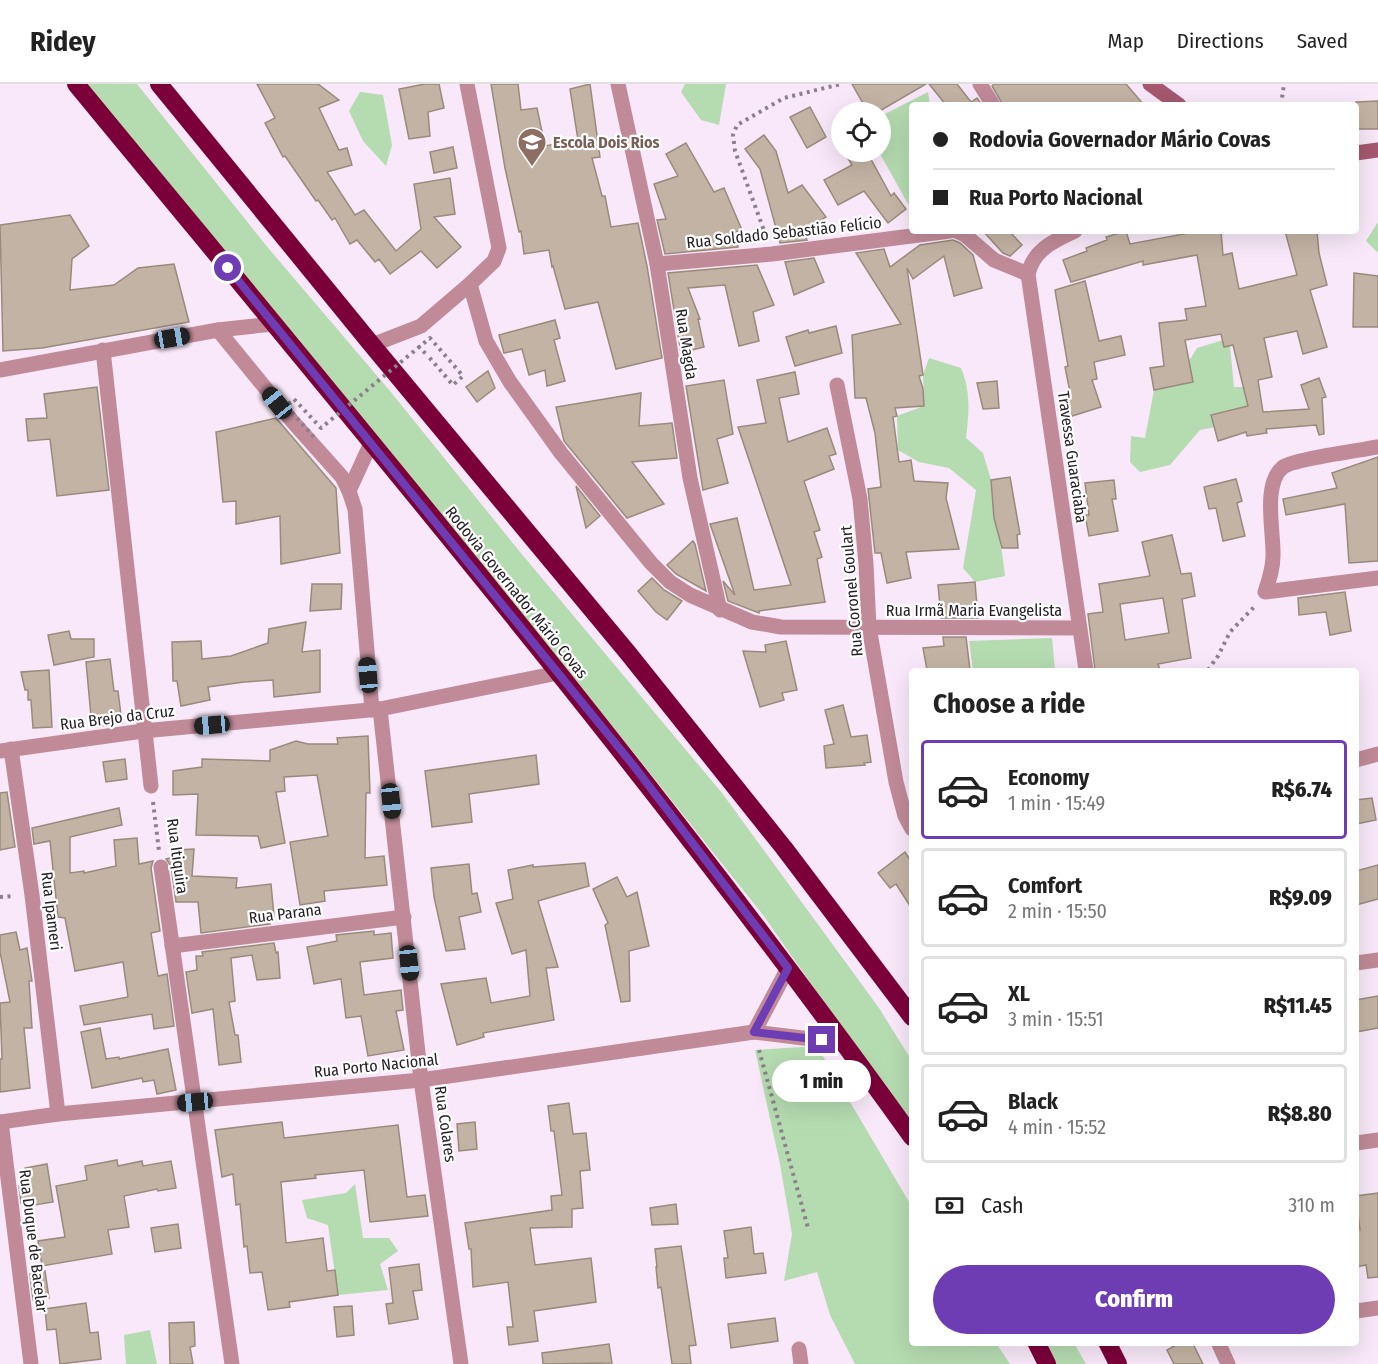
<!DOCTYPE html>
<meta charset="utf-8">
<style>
body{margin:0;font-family:"Fira Sans Condensed",sans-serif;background:#f6f6f6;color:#222;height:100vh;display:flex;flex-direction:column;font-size:22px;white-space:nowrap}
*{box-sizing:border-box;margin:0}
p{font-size:20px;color:#767676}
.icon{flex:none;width:33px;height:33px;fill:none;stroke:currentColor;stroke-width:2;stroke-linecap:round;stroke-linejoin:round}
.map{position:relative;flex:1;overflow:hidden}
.sheet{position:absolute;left:909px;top:584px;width:450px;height:678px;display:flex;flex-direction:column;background:#fff;border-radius:6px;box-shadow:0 6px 24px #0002}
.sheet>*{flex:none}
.hud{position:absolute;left:909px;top:18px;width:450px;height:132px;border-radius:6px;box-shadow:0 6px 24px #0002;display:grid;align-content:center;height:132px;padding:0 24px;background:#fff}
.buttons{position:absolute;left:831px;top:18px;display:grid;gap:12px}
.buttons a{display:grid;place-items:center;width:60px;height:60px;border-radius:50%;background:#fff;box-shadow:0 6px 24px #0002;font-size:30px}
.end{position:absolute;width:27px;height:27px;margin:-14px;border:8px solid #6e3cb3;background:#fff;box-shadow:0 0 0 3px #fff}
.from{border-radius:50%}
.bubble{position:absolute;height:42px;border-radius:21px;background:#fff;box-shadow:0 6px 24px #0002;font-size:20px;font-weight:800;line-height:42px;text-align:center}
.car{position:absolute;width:18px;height:36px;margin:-18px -9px;border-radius:8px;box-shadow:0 0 4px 2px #0007;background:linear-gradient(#222 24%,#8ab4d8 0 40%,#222 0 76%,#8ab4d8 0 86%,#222 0)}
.hud b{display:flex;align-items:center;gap:21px;height:57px;font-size:22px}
.hud b+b{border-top:2px solid #e0e0e0}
.hud i{width:15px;height:15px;background:#222}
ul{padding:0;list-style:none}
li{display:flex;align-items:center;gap:18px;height:99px;margin:0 12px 9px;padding:0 12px;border:3px solid #e0e0e0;border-radius:6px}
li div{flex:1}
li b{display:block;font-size:22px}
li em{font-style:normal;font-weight:800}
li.current{border-color:#6e3cb3}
li>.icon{width:54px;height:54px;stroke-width:1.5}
h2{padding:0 24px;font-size:27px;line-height:72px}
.pay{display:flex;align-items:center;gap:15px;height:66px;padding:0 24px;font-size:22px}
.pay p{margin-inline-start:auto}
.action{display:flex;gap:12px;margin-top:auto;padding:12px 24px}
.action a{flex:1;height:69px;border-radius:36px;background:#6e3cb3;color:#fff;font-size:24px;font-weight:800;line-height:69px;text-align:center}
header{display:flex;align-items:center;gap:36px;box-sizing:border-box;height:84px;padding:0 30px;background:#fff;border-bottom:2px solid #e0e0e0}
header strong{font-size:28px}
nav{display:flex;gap:33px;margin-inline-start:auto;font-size:21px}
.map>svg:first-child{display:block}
.green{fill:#b5dbb0}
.building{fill:#c3b3a4;stroke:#9a8a7c;stroke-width:1.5;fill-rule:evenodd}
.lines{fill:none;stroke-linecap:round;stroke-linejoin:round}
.path{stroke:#8b808b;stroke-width:4;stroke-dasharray:3 4.5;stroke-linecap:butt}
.street{stroke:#c08a98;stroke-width:15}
.secondary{stroke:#a5586f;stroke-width:15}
.highway{stroke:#7b003a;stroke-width:18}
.path-bridge{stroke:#8b808b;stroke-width:4;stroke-dasharray:3 4.5;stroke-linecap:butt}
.route{stroke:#6e3cb3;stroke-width:8}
.labels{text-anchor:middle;stroke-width:4.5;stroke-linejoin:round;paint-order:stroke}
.education-label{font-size:16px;font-weight:bold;fill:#785e54;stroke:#fff;text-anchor:start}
.street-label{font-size:16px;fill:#262026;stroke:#fff}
</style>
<header>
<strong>Ridey</strong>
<nav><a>Map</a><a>Directions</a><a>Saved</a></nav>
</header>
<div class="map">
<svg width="1378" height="1280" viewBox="0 0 1378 1280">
<rect width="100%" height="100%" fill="#f8e8f9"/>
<g class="green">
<polygon points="84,0 137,0 269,165 390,307 520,468 722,709 879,924 912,977 912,1044 763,831 602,629"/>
<polygon points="685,0 726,0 719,41 701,36 681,8"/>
<polygon points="360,8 383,11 392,61 386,82 363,57 349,27"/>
<polygon points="928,8 930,21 912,21 912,127 879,68 881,32"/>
<polygon points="1378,138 1378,167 1377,168 1366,157"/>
<polygon points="1223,256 1224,263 1230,262 1234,303 1251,303 1262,320 1212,331 1215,343 1200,346 1170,381 1140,388 1130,378 1131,352 1145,354 1154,306 1193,298 1189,277 1197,264"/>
<path d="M 929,274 L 961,284 C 971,308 969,329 966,354 L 983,369 L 991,396 L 994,434 L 1002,468 L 1005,492 L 975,498 L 963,484 L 976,406 L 949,384 L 919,378 L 898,366 L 897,332 L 924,322 L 923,291 Z"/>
<polygon points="1052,554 1055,586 973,586 969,557"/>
<polygon points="817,962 912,1123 912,1258 996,1259 1010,1280 855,1280 830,1231 817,1188 784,1197 792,1150 780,1080 755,966"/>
<polygon points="355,1100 363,1154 389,1154 398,1167 380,1180 388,1206 338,1211 328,1141 307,1134 302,1116 346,1109"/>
<polygon points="150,1246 157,1280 126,1280 124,1251"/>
<polygon points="1028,1259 1074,1259 1086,1280 1040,1280"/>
</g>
<g class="building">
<polygon points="257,0 318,0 339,16 319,24 339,66 347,64 352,81 327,88 355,131 364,126 396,167 421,145 414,100 450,94 455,130 434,133 461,163 437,184 421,167 390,190 379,175 375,178 357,156 350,160 335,134 332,136 318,116 316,117 285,72 283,73 265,39 275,34"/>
<polygon points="425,0 439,0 444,24 428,28 430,52 409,55 399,5"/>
<polygon points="491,0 518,0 521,26 537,24 545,62 578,56 570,5 590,0 600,73 592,74 602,112 605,112 611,143 638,139 647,182 662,274 616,285 598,218 565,225 553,182 552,183 549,166 524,170 521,147 519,148 505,84"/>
<polygon points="852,0 926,0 878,28 868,28"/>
<polygon points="929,0 957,0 971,18 977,14 982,21 946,21"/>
<polygon points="994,0 1126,0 1144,21 1003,21 992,2"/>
<polygon points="1378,17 1378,45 1356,45 1356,18"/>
<polygon points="810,23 826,53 807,64 790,33"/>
<polygon points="764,51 776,67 788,109 802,101 826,133 803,147 807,156 780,159 760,85 745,65"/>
<polygon points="686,59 714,108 724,104 742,146 735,148 738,163 665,170 657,136 666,135 654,100 678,92 666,70"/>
<polygon points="453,63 457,84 434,89 430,68"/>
<polygon points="844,68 867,68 891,112 894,109 906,125 888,139 864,107 838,121 824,96 852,81"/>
<polygon points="70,131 89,162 72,175 70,206 114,201 138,184 174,180 189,238 42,264 3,267 0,141"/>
<polygon points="983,147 1009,147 1022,161 1010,172 1003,169"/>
<polygon points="1126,147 1130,160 1189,149 1188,147 1221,147 1223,171 1232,169 1239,205 1297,191 1285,147 1317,147 1319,169 1327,201 1310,206 1327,263 1303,270 1297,247 1264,254 1272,293 1258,296 1263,328 1309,325 1301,301 1319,294 1326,313 1322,314 1324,350 1319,351 1316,341 1266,345 1267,349 1247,352 1246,348 1218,357 1211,331 1248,322 1233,261 1224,263 1221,250 1185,256 1193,298 1154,306 1150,284 1164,282 1159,239 1187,236 1185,225 1206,222 1197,171 1143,181 1143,177 1071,198 1063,176 1087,167 1086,164 1107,156 1106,153"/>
<polygon points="953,156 960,159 973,171 982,204 954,212 944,172 913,195 907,184 923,291 919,292 923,305 924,322 895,324 897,332 893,333 899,378 911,376 914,397 948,399 946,414 959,465 906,468 911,494 887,499 881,469 875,469 868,405 881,403 875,349 866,314 855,314 852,251 901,240 856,169 884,165 890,183 920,161"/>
<polygon points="814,174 824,198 794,211 785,178"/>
<polygon points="757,181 774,221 753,228 759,257 739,262 725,201 688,204 700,235 698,235 704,263 681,269 668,189"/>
<polygon points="1354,189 1378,192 1378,243 1353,243"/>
<polygon points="1085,197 1099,257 1121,252 1125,271 1094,278 1097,295 1092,296 1101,323 1072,332 1066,315 1071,313 1065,283 1068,282 1055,206"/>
<polygon points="555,236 560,254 554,256 565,297 547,302 545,286 529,291 522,265 504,269 499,251"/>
<polygon points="836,242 842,269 795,282 786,253 808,246 809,249"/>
<polygon points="488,287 495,304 477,318 466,303"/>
<polygon points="795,288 799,310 779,314 788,358 827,344 836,370 829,372 834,385 804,397 820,446 814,448 822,473 817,475 825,518 759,527 759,529 728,517 723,497 735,511 710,440 737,434 754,506 791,501 738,343 766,339 757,296"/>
<polygon points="724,296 733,350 717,355 728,399 703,406 686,302"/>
<polygon points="997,297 999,324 983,325 977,299"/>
<polygon points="97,303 109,406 57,412 50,355 28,357 26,335 47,334 44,310"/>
<polygon points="641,309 639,342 672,339 677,374 632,378 664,420 627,434 564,357 556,323"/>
<polygon points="276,334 336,404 340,469 281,480 280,432 236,440 236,417 223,418 216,348"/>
<polygon points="1378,373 1378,477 1349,479 1345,420 1286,431 1283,415 1337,404 1332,389"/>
<polygon points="1010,393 1020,450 1017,451 1018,464 1002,464 994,434 991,396"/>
<polygon points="1236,395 1242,417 1237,419 1245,452 1223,457 1216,424 1209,425 1204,403"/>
<polygon points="1114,396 1116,415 1112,415 1118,447 1089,452 1085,431 1089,431 1085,399"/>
<polygon points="576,402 600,432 586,444"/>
<path d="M 1172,451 L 1181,490 L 1191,489 L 1195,512 L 1182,515 L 1191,574 L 1158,580 L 1160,586 L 1095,586 L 1088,530 L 1103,528 L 1099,500 L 1150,492 L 1142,458 ZM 1163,514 L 1169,549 L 1125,556 L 1120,520 Z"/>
<polygon points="693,457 695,460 706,507 676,490 667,481"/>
<polygon points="652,494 664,506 682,517 667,536 656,528 638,507"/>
<polygon points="975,498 978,534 941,534 938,501"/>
<polygon points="312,500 342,500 341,525 310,527"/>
<polygon points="1345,508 1351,547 1330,551 1326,528 1299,531 1298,514"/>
<polygon points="306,538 302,568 320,566 320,608 274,613 273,596 244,598 208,603 210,616 181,622 177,597 173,597 172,558 201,557 202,575 231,572 268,559 269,545"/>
<polygon points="69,547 71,555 94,555 94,573 54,581 48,551"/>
<polygon points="943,553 966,553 970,586 927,586 923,564 944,562"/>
<polygon points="786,557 797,606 782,609 784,616 760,623 743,567 766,568 765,561"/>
<polygon points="110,575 114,607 118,607 122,639 92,643 86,578"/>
<polygon points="49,586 52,643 33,644 31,616 28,616 28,606 25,606 21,588"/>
<polygon points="843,621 851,653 867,651 871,678 864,679 865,681 826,684 824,662 834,660 825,626"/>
<polygon points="368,652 370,709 366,709 365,774 384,772 387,801 324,807 325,817 300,821 290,758 328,752 317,691 284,693 285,707 276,708 285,759 261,764 258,752 196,751 198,710 173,711 173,687 202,683 202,675 270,677 270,666 296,657 308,660 338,660 337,654"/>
<polygon points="536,671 539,700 469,710 472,738 432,743 425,687"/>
<polygon points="125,675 127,695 106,698 103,678"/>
<polygon points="7,708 15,763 0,766 0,709"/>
<polygon points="1372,714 1376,736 1356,740 1356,716"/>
<polygon points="119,724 122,741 70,753 70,789 84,787 84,789 116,782 114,756 137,754 139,780 153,777 151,784 160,847 151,849 158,892 167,890 174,942 154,945 152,930 84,941 80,922 128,913 123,878 75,887 65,834 58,833 50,757 34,760 32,744"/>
<polygon points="194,765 192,792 237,794 236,804 271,800 274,832 269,832 270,840 201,849 198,818 176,818 171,782 166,775 175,773 176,766"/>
<polygon points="905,768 912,779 912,825 896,800 890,804 878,789"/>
<polygon points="585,779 589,802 538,817 558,883 546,884 554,936 483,949 484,953 457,961 441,900 486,894 491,919 530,912 526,866 512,870 496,819 513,815 508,786 533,781 533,783"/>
<polygon points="469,780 472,810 477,809 481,828 459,833 465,865 446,867 434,813 431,784"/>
<polygon points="1378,781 1378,815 1356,821 1356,787"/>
<polygon points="617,793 627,813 637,808 649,862 629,867 630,917 621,918 605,841 608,839 593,805"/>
<polygon points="374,847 374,851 391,849 393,874 360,878 364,911 401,906 403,926 396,927 404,966 368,972 361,932 346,934 341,895 314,900 307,863 337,857 336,851"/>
<polygon points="16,848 20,866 27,864 32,897 29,897 32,944 24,944 30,1004 0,1008 0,975 2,975 0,919 10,918 0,868 0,851"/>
<polygon points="274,859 276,869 278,868 280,894 257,896 252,871 231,874 235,917 229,918 235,951 238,951 241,978 219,981 213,925 192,929 186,888 197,886 196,872 203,872 202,868"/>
<polygon points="1378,912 1378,944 1356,948 1356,916"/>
<polygon points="100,944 106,975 119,973 119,975 168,965 176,1006 157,1010 154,996 143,998 142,994 92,1004 81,948"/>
<polygon points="569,1019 573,1050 586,1049 590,1086 580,1087 583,1124 572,1125 572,1143 530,1144 535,1181 591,1174 596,1218 534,1227 538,1257 509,1261 507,1243 513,1243 508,1198 473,1203 471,1165 469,1165 465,1139 552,1126 551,1112 562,1111 554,1047 551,1047 548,1022"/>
<polygon points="282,1038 284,1054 398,1041 407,1113 425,1111 428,1132 370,1138 364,1086 315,1091 316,1094 281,1098 286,1159 323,1154 327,1187 335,1186 338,1211 289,1218 290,1223 268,1226 262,1188 250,1189 247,1162 244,1163 240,1120 236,1121 233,1090 222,1093 215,1046"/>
<polygon points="475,1038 477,1065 459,1067 457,1040"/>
<polygon points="117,1076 118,1082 142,1077 143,1082 171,1077 176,1104 158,1107 157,1105 124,1112 129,1143 108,1146 112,1170 42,1182 38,1157 65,1153 56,1102 87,1096 85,1082"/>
<polygon points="47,1080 53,1118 35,1121 34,1118 21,1119 19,1102 28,1101 25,1084"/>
<polygon points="1378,1109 1378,1193 1368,1194 1366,1181 1356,1183 1356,1146 1360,1146 1356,1112"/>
<polygon points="676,1120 678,1140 652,1141 650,1124"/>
<polygon points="178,1140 181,1164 155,1168 151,1144"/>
<polygon points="751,1143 754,1170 763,1169 766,1189 726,1194 724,1174 728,1174 724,1147"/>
<polygon points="681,1162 696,1261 689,1262 691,1280 672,1280 661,1203 658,1204 656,1183 657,1183 655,1165"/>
<polygon points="419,1180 422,1206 413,1207 418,1235 389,1240 386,1220 393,1219 389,1184"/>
<polygon points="45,1187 49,1214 33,1216 30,1190"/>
<polygon points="86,1219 90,1249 98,1248 101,1275 60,1280 56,1245 47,1246 45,1225"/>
<polygon points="352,1222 354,1251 337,1253 334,1223"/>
<polygon points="775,1234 778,1257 731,1264 728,1240"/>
<polygon points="194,1238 195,1262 190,1263 193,1280 170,1280 169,1239"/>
<polygon points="1181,1258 1192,1258 1203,1280 1174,1280 1167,1266"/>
<polygon points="609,1260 612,1279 543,1280 542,1269"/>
</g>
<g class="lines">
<g class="path">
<polyline points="1281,21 1284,0"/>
<polyline points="766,152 735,67 733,51 737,41 784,14 841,0"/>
<polyline points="418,262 428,272"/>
<polyline points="1208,586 1218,572 1230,548 1255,522"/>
<polyline points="153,718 159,767"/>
<polyline points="0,813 14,812"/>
<polyline points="759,966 808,1144"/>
</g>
<g class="street">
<polyline points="618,0 657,180 690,394 720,526"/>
<polyline points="980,0 993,21"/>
<polyline points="956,147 965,151 994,176 1028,190"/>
<path d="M 1075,147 C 1054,157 1034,165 1028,190 L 1086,586"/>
<polyline points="657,180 772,170 950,147"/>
<polyline points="470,200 486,257 510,298 561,369 651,479 670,498 690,511 752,538 781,543 1079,544"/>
<polyline points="218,246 293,338 342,393 349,407 355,425 372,626"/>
<polyline points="372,261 421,242 470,200 494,177 499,164 467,0"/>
<polyline points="103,266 151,702"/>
<polyline points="0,286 218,246 273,240"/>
<polyline points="837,301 860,415 866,480 869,543 896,698 905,732 912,745"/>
<path d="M 1378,363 C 1361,366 1294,375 1283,383 C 1262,400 1274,448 1273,472 C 1273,485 1269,496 1265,508 L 1378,494"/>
<polyline points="349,407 371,359"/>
<polyline points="380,625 421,996 461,1280"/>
<polyline points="11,665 32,811 58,1030"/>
<polyline points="0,667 143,647 380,625 558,589"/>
<polyline points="1356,676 1378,670"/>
<polyline points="161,783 232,1280"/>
<polyline points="172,862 404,833"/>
<polyline points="1356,879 1378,876"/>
<polyline points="754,948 788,884"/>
<polyline points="0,1038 58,1030 421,996 754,948 844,959"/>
<polyline points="1,1038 31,1280"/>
<polyline points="1356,1059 1378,1056"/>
<polyline points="1356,1227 1378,1224"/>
<polyline points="1218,1258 1228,1280"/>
<polyline points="799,1265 801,1280"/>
</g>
<g class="secondary">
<polyline points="1150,0 1179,21"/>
<polyline points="1356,69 1378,66"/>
</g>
<g class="highway">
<path d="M 76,0 C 361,346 651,689 912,1053"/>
<polyline points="159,0 372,261 628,569 784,764 912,933"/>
<polyline points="1036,1258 1047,1280"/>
<polyline points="1107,1258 1118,1280"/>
</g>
<polyline class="path-bridge" points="314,353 286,322 294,315 321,344 430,254 463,292 453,301 428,272"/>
</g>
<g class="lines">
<polyline class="route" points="228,184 633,681 788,884 754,948 822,956"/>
</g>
<defs>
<g id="school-pin" transform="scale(1.5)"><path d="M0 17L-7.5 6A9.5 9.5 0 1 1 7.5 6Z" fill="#8d6e63" stroke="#fff"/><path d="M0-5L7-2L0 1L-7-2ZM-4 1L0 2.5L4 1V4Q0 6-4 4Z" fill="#fff"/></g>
</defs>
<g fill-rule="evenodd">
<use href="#school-pin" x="532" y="58"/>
</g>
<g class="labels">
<g class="education-label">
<text x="553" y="64">Escola Dois Rios</text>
</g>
<g class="street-label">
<text transform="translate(784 148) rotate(-6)" y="6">Rua Soldado Sebastião Felício</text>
<text transform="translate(687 260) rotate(81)" y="6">Rua Magda</text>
<text transform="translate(1073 373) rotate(82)" y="6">Travessa Guaraciaba</text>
<text transform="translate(851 507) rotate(-95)" y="6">Rua Coronel Goulart</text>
<text transform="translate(517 508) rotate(51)" y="6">Rodovia Governador Mário Covas</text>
<text x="974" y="532">Rua Irmã Maria Evangelista</text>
<text transform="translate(117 633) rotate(-7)" y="6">Rua Brejo da Cruz</text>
<text transform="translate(178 772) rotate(82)" y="6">Rua Itiquira</text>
<text transform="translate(52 827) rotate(83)" y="6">Rua Ipameri</text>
<text transform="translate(285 829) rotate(-7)" y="6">Rua Parana</text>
<text transform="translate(376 981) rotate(-6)" y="6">Rua Porto Nacional</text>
<text transform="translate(446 1040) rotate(82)" y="6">Rua Colares</text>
<text transform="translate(34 1157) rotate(83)" y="6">Rua Duque de Bacelar</text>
</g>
</g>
</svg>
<div class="buttons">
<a><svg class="icon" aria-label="locate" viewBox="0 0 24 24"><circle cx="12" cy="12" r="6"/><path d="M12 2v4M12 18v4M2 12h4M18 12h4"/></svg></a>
</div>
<i class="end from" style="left:228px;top:184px"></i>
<i class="end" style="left:822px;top:956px"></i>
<div class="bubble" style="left:772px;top:976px;width:99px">1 min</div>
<i class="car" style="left:172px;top:254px;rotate:80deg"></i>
<i class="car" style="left:277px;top:319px;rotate:321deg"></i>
<i class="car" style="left:368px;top:591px;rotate:355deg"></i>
<i class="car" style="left:212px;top:641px;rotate:265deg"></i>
<i class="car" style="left:391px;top:717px;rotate:174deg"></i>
<i class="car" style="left:409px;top:879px;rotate:174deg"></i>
<i class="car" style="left:195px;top:1018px;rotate:265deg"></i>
<div class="hud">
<b><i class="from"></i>Rodovia Governador Mário Covas</b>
<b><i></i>Rua Porto Nacional</b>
</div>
<section class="sheet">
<h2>Choose a ride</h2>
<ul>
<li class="current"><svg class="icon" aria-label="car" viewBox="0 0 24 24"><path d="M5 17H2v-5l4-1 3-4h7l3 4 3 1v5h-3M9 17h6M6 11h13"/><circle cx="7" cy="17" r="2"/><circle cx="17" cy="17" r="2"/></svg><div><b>Economy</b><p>1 min · 15:49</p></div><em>R$6.74</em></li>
<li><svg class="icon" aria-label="car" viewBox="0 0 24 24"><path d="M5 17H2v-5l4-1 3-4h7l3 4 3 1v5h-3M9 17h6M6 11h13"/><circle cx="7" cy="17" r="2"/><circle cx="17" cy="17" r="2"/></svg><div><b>Comfort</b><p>2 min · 15:50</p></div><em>R$9.09</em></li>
<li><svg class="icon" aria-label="car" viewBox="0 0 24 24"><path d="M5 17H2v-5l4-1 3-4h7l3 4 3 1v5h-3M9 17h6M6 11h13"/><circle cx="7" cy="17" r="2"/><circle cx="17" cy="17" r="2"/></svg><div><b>XL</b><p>3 min · 15:51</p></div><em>R$11.45</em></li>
<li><svg class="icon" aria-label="car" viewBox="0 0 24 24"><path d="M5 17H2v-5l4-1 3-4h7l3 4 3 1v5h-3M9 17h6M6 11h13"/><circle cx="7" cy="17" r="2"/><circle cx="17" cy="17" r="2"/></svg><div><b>Black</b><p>4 min · 15:52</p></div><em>R$8.80</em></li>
</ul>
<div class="pay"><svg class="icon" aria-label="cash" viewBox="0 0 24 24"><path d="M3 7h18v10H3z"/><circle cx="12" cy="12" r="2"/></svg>Cash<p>310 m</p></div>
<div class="action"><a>Confirm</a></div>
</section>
</div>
